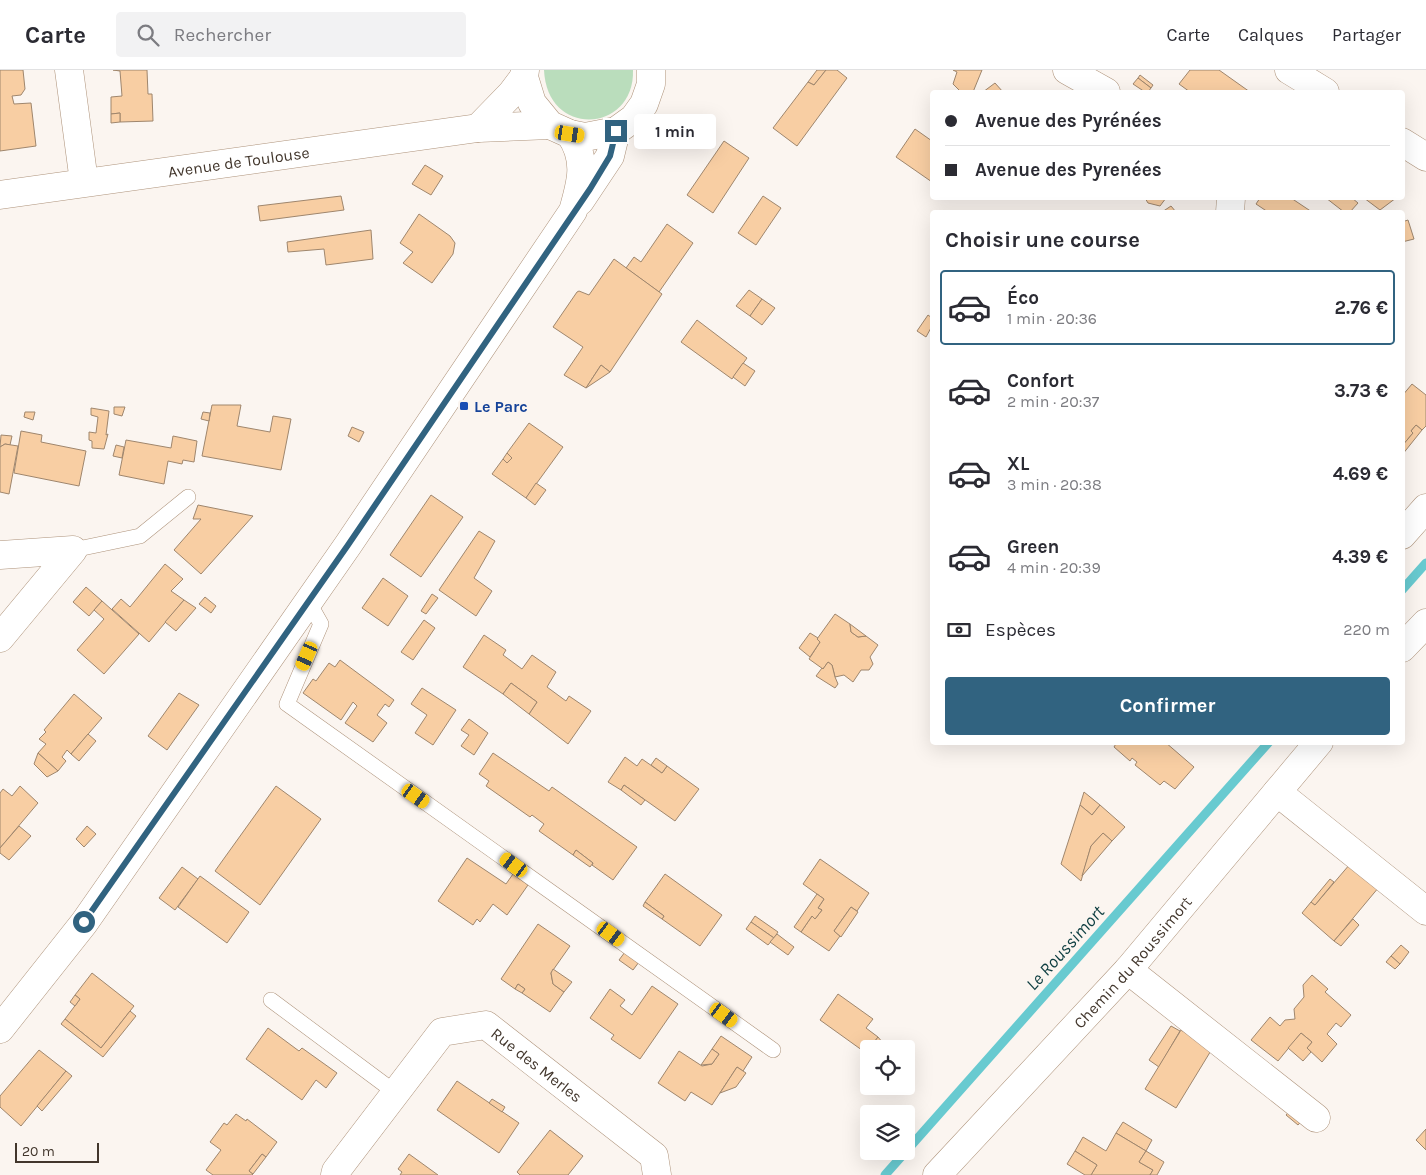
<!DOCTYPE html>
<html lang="fr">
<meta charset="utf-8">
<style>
body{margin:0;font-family:Karla,sans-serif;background:#f2f2f3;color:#2b2b33;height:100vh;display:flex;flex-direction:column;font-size:19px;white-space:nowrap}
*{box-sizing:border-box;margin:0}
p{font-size:16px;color:#7c7c81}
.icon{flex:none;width:28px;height:28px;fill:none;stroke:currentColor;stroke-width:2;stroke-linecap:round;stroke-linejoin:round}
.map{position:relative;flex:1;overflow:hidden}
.drawer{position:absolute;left:930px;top:140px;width:475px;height:535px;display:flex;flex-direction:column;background:#fff;border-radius:5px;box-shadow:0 5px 20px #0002}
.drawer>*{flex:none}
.top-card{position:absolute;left:930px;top:20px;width:475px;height:110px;border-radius:5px;box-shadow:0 5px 20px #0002;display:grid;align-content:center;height:110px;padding:0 15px;background:#fff}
.fabs{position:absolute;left:860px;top:970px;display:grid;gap:10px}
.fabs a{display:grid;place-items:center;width:55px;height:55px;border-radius:5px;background:#fff;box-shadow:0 5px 20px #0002;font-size:25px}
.scale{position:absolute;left:15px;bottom:12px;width:84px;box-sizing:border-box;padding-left:5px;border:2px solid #42362c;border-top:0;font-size:14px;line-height:18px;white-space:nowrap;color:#42362c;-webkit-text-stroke:4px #fbf5f0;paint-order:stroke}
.end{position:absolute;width:22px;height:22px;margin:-11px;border:6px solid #316380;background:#fff;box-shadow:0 0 0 2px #fff}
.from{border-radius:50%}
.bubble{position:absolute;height:35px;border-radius:5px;background:#fff;box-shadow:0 5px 20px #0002;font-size:16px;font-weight:700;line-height:35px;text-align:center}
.car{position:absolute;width:15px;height:30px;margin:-15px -8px;border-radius:6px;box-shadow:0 0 4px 1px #0007;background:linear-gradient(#f5c518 24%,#345 0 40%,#f5c518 0 76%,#345 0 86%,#f5c518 0)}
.top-card b{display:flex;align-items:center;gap:18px;height:48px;font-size:19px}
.top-card b+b{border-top:1px solid #e1e1e2}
.top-card i{width:12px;height:12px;background:#2b2b33}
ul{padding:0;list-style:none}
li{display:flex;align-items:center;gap:15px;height:75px;margin:0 10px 8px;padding:0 5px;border:2px solid transparent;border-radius:5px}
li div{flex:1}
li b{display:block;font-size:19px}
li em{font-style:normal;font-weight:700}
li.active{border-color:#316380}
li>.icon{width:45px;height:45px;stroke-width:1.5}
h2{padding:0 15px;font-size:22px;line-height:60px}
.pay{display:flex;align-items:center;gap:12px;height:55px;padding:0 15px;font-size:19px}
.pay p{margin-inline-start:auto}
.cta{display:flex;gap:10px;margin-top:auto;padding:10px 15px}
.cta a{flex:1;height:58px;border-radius:5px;background:#316380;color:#fff;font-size:20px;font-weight:700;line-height:58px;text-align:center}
header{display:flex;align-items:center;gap:30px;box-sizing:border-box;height:70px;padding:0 25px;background:#fff;border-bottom:1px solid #e1e1e2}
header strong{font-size:24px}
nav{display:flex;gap:28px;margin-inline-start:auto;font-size:18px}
.search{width:350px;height:45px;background:#f2f2f3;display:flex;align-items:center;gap:12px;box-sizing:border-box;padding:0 18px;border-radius:5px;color:#7c7c81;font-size:19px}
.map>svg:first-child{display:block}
.green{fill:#baddbc}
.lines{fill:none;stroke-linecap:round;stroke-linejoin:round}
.stream{stroke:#68cad0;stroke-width:9}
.building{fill:#f8cea3;stroke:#9f866d}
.service-casing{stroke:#ae937b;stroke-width:16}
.minor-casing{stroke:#ae937b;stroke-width:29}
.tertiary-casing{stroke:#ae937b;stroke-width:29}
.secondary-casing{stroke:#ae937b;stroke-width:29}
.service{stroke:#fff;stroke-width:15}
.minor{stroke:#fff;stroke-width:28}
.tertiary{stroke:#fff;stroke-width:28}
.secondary{stroke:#fff;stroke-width:28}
.route{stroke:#316380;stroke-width:6}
.transit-dot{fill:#1a4fb4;stroke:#fbf5f0;stroke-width:2}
.labels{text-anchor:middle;stroke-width:4;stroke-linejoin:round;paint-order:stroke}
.street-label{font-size:16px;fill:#42362c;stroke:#fbf5f0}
.transit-label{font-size:16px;font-weight:bold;fill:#164399;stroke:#fbf5f0;text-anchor:start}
.water-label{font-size:18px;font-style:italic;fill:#0d3d40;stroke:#fbf5f0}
</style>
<header>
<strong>Carte</strong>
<div class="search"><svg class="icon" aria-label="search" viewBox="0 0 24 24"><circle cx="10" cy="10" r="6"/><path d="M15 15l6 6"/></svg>Rechercher</div>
<nav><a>Carte</a><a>Calques</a><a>Partager</a></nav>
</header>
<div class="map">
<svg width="1426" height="1105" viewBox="0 0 1426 1105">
<rect width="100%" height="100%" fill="#fbf5f0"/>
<path class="green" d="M 544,0 L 633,0 C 635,63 547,69 544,0 Z"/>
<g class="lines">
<g class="stream">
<polyline points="1402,520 1426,493"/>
<polyline points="885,1105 1269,672"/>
</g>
</g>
<g class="building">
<polygon points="0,0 23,0 25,19 21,25 12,26 14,34 31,33 36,76 0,81"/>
<polygon points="113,0 147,0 148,24 152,24 153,51 120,52 120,43 111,44 111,27 122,26 120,1"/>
<polygon points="817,0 826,0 814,15 808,12"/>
<polygon points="826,0 837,0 847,8 797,76 773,58 808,12 814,15"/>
<polygon points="953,0 982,0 973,22 961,22 953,14 957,2"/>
<polygon points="1190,0 1219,0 1250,22 1190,22 1179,14"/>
<polygon points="1140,5 1153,15 1151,18 1138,8"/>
<polygon points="1138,8 1151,18 1148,22 1145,22 1133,14"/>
<polygon points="995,13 1003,22 983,22"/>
<polygon points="120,43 120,52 111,53 111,44"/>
<polygon points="915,59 932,71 932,112 896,87"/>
<polygon points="724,71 749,88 713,143 687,125"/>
<polygon points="425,95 443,106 431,125 412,114"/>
<polygon points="341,126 344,140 260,151 258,136"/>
<polygon points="763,126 781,138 756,175 738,163"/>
<polygon points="1145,128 1166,128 1160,136 1148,133"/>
<polygon points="1260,128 1291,128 1312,142 1268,142 1256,134"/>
<polygon points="1326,128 1352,128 1358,133 1350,142 1344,142"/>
<polygon points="1364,128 1396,128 1380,140"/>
<polygon points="1171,136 1176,142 1162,142"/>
<polygon points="419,144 450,166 455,173 453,184 432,213 403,193 413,182 400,173"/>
<polygon points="1408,150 1414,169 1402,172 1402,152"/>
<polygon points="667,154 693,173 659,222 626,198 634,187 641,192"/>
<polygon points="371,160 373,189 326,195 324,179 288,182 287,172"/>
<polygon points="614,189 662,224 610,302 601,295 586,318 564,305 583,277 553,257 577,222 579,221 589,225"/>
<polygon points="749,220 762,229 750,246 736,236"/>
<polygon points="762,229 775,238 762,255 750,246"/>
<polygon points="928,245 932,248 932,256 926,267 917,261"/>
<polygon points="697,250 747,288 732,309 681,272"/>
<polygon points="743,293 755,301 745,316 733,307"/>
<polygon points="601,295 610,302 586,318"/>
<polygon points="1412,314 1426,325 1426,356 1422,360 1416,355 1411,361 1413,363 1402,376 1402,326"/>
<polygon points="212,335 241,335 237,356 270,362 273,346 291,349 281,400 202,386"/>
<polygon points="114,337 125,337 122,346 114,344"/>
<polygon points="91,338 109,341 106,365 108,364 104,379 92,378 92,371 89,370 89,362 96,363 98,347 91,345"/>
<polygon points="25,342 35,342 33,350 24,347"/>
<polygon points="203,342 210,343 209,351 201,349"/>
<polygon points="529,353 563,377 526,428 492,404 503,389 507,393 512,388 507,383"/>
<polygon points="1416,355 1422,360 1402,385 1402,376 1413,363 1411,361"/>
<polygon points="352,357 364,362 359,372 348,366"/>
<polygon points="21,361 42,365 41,372 86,381 79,416 14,403"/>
<polygon points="1,365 12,366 10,375 5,374 0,377"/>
<polygon points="173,366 197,371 194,392 183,390 182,394 168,391 164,414 119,405 126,370 171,378"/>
<polygon points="5,374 18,376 9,424 0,422 0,377"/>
<polygon points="116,375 124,377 122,388 113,386"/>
<polygon points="507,383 512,388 507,393 503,389"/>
<polygon points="536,413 546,420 535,435 526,428"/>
<polygon points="431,425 463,447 421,507 390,485"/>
<polygon points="198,435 253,446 201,504 174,480 201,449 193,449"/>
<polygon points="479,461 495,471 474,508 492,521 476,546 439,520"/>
<polygon points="165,494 183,509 171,521 184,530 149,572 112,539 121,529 130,537"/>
<polygon points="383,508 408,526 388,556 362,538"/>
<polygon points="86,517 102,531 89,546 73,532"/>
<polygon points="432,524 438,528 426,544 421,541"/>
<polygon points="205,527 216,536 211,543 199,534"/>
<polygon points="184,530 196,538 176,561 165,552"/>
<polygon points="102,531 139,564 104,604 77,580 104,549 94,540"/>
<polygon points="835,544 850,554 851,562 858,567 866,566 878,575 870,587 873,594 869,600 861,600 853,612 844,605 835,607 832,595 828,592 823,599 809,589 820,572 817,569"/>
<polygon points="424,550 435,558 413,590 401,582"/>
<polygon points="850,554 866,566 858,567 851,562"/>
<polygon points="810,563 818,568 817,569 820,572 810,587 799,578"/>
<polygon points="484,565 506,580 503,585 522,599 532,585 556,602 547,617 566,631 569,626 591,641 568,674 529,644 537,632 511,613 503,624 463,597"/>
<polygon points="340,590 394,630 389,637 385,634 377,645 387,653 373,672 345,653 357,636 353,632 341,650 303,623 313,609 316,611 329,593 335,597"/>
<polygon points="828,592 832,595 835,607 838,614 835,618 816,606 822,598 823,599"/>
<polygon points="511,613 537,632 529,644 503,624"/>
<polygon points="422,618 456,640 433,675 415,663 427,645 411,634"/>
<polygon points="179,623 199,635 167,680 148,666"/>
<polygon points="74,624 102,648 71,684 67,680 62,687 66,691 58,701 38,683 46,674 39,669 46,662 44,660"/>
<polygon points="469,649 488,663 474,685 461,676 469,665 461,660"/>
<polygon points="88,664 96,671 79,691 71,684"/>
<polygon points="1117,672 1165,672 1194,697 1175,719 1164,711 1160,715 1135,695 1137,692 1132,688 1130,691 1114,677"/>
<polygon points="38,683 58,701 47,707 34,694"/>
<polygon points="493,683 549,721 552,717 637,777 613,810 592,795 593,793 576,780 573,785 539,761 544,754 532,745 530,747 486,716 489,711 479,704"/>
<polygon points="625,687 637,696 642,689 662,703 667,696 699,719 675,751 624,715 621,720 608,712"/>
<polygon points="656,688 667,696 662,703 651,695"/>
<polygon points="624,715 645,730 641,735 621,720"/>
<polygon points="20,716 38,733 0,778 0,723 3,719 12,726"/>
<polygon points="276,716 321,749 260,835 215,801"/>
<polygon points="1084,722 1100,735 1092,745 1080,735"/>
<polygon points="1080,735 1092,745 1100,735 1125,757 1112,771 1103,763 1091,776 1081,811 1061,794"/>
<polygon points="19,756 31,766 9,790 0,783 0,778"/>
<polygon points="87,756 96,764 84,777 76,769"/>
<polygon points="1103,763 1112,771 1082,806 1091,776"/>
<polygon points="576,780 593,793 590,797 573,785"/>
<polygon points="467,788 506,814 513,804 528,815 507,845 493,834 480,852 477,849 473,855 438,831"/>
<polygon points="820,789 869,823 857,841 851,837 834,861 840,866 829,881 801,862 812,846 815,849 822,840 818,838 824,829 803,814"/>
<polygon points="1350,794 1379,817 1334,871 1302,843 1311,832 1315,835"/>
<polygon points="182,797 198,809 175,840 159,828"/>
<polygon points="665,804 722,845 700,876 662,849 664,846 645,832"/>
<polygon points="200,806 249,842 227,873 178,837"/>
<polygon points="1330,809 1334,812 1315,835 1311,832"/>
<polygon points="817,824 824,829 818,838 822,840 815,849 812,846 801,862 794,857"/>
<polygon points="645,832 664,846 662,849 643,836"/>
<polygon points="851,837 858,842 841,867 834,861"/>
<polygon points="755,846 778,862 774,868 751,852"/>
<polygon points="1353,849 1359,855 1341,876 1334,871"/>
<polygon points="751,852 774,868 768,875 746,859"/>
<polygon points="538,854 570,876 551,903 553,914 564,922 550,942 522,923 525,919 518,914 515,919 501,909"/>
<polygon points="777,864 794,877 788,885 770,872"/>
<polygon points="1401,875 1409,882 1400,894 1391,886"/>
<polygon points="625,882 639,892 633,900 619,890"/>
<polygon points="1391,886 1400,894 1395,899 1386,892"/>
<polygon points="553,899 572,912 564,922 553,914 551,903"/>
<polygon points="92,903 134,936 101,978 65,949 80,929 75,925"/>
<polygon points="1312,905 1328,919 1325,922 1351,945 1341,957 1336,953 1327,964 1337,974 1322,992 1307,978 1312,972 1301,963 1278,991 1251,970 1270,947 1280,956 1285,950 1295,949 1294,939 1304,927 1303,915"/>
<polygon points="518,914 525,919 522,923 515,919"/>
<polygon points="652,916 678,934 640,989 611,969 614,965 590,948 610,919 625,930 620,936 632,945"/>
<polygon points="838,924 873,949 866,958 878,967 866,983 820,950"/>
<polygon points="75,925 80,929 75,936 70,932"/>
<polygon points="130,941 136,946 103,987 61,954 65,949 101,978"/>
<polygon points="1171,956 1180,961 1159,997 1149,990"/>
<polygon points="268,958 299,981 302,978 337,1003 326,1018 316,1010 302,1030 246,989"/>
<polygon points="1181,960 1212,979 1176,1038 1145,1019"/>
<polygon points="1301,963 1312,972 1307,978 1311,982 1303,991 1288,978"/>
<polygon points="721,966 752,987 743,1001 737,997 712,1035 691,1022 685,1031 658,1013 679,981 702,996 712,994 719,984 712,979"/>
<polygon points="878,967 888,979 869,979"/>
<polygon points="712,979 719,984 712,994 701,995"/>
<polygon points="39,980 66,1001 21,1056 0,1037 0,1026"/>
<polygon points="737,997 746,1003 736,1017 720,1023"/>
<polygon points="66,1001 72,1006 42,1041 37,1036"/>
<polygon points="457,1011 519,1053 499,1083 437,1040"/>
<polygon points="492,1029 505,1037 502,1042 489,1033"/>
<polygon points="1293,1037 1305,1047 1298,1055 1286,1045"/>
<polygon points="236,1044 246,1051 247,1049 277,1072 266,1087 262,1084 249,1101 253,1104 252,1105 213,1105 206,1100 221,1080 210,1072 224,1053 227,1055"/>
<polygon points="1123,1052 1152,1070 1146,1081 1116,1063"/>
<polygon points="1426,1059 1426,1080 1416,1070"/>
<polygon points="550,1060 583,1086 568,1105 520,1105 517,1102"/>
<polygon points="1116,1063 1146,1081 1139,1092 1153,1100 1150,1105 1091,1105 1097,1095 1075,1081 1083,1067 1106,1081"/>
<polygon points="1075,1081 1097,1095 1091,1105 1085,1105 1067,1094"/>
<polygon points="1146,1081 1164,1092 1157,1105 1150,1105 1153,1100 1139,1092"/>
<polygon points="262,1084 266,1087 253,1104 249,1101"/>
<polygon points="409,1084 438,1105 400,1105 402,1102 398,1099"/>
</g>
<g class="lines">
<g class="service-casing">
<g id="service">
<polyline points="73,480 140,466 188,427"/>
<polyline points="308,531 321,554 287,634 773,980"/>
<polyline points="271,930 396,1023"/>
</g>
</g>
<g class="minor-casing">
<g id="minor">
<polyline points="69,0 84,112"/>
<polyline points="1067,0 1106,22"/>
<polyline points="1289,0 1325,22"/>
<polyline points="1402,72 1426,87"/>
<polyline points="1230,142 1231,128"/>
<polyline points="1402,465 1426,438"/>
<polyline points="0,485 73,480 0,568"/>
<polyline points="1402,578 1426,553"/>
<polyline points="1277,722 1426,841"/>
<polyline points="1128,900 1316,1048"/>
<path id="s1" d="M 335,1105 L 336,1101 L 442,962 L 486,955 L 654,1086 L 657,1105"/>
<path id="s2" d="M 937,1105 L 1128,900 L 1319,672"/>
</g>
</g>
<g class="tertiary-casing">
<g id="tertiary">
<polyline points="478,58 512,23 524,7"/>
<path id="s3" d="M 0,125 L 478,58 L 550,55"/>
</g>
</g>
<g class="secondary-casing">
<g id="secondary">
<polyline points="525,0 524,7 532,33 550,55 570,64 585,67 616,61 634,48 644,34 651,14 651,0"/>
<polyline points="580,131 610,86 616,61"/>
<path d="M 0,959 L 84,853 L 348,475 L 573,141 C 581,113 588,90 570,64"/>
</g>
</g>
<use href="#service" class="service"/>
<use href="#minor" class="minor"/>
<use href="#tertiary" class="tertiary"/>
<use href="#secondary" class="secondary"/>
</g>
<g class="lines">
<polyline class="route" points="84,852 348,475 590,119 610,86 616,61"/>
</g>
<rect class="transit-dot" x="459" y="331" width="10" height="10" rx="2.5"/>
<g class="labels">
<g class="street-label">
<text dy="6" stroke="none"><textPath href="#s3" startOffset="241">Avenue de Toulouse</textPath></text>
<text dy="6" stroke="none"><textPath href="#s2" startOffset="289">Chemin du Roussimort</textPath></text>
<text dy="6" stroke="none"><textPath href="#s1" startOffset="288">Rue des Merles</textPath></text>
</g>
<g class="transit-label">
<text x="474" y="342">Le Parc</text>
</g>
<g class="water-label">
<text transform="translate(1065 878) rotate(-48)" y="6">Le Roussimort</text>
</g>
</g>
</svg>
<div class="fabs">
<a><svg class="icon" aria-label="locate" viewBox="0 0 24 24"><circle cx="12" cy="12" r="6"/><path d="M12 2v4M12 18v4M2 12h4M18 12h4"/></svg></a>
<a><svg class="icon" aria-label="layers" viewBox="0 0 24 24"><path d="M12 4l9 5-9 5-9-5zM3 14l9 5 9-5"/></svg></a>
</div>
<div class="scale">20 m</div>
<i class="end from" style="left:84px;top:852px"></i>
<i class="end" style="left:616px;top:61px"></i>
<div class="bubble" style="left:634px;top:44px;width:82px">1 min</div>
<i class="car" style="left:570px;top:64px;rotate:99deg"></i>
<i class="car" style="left:307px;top:586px;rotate:204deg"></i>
<i class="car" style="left:416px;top:726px;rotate:125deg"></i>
<i class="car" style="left:514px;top:795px;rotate:306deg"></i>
<i class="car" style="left:611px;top:864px;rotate:126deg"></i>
<i class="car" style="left:724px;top:945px;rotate:126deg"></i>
<div class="top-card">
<b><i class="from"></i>Avenue des Pyrénées</b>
<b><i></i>Avenue des Pyrenées</b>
</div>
<section class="drawer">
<h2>Choisir une course</h2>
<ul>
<li class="active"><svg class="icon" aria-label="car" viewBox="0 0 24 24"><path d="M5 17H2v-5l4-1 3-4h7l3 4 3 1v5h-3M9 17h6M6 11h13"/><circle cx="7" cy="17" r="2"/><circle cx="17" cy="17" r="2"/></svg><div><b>Éco</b><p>1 min · 20:36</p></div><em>2.76 €</em></li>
<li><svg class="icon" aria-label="car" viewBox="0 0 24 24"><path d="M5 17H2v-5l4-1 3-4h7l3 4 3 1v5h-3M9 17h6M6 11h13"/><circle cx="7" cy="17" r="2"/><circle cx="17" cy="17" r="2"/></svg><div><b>Confort</b><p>2 min · 20:37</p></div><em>3.73 €</em></li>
<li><svg class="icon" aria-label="car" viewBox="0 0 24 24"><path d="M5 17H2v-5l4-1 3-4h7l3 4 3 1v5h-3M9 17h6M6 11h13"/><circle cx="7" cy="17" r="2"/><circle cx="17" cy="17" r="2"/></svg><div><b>XL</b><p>3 min · 20:38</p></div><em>4.69 €</em></li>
<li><svg class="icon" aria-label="car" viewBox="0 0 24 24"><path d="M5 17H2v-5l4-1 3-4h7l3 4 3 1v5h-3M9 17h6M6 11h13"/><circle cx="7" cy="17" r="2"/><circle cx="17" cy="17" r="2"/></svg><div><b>Green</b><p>4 min · 20:39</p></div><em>4.39 €</em></li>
</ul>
<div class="pay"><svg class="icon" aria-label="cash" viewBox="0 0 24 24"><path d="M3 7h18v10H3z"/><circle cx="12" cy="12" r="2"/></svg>Espèces<p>220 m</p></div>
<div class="cta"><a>Confirmer</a></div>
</section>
</div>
